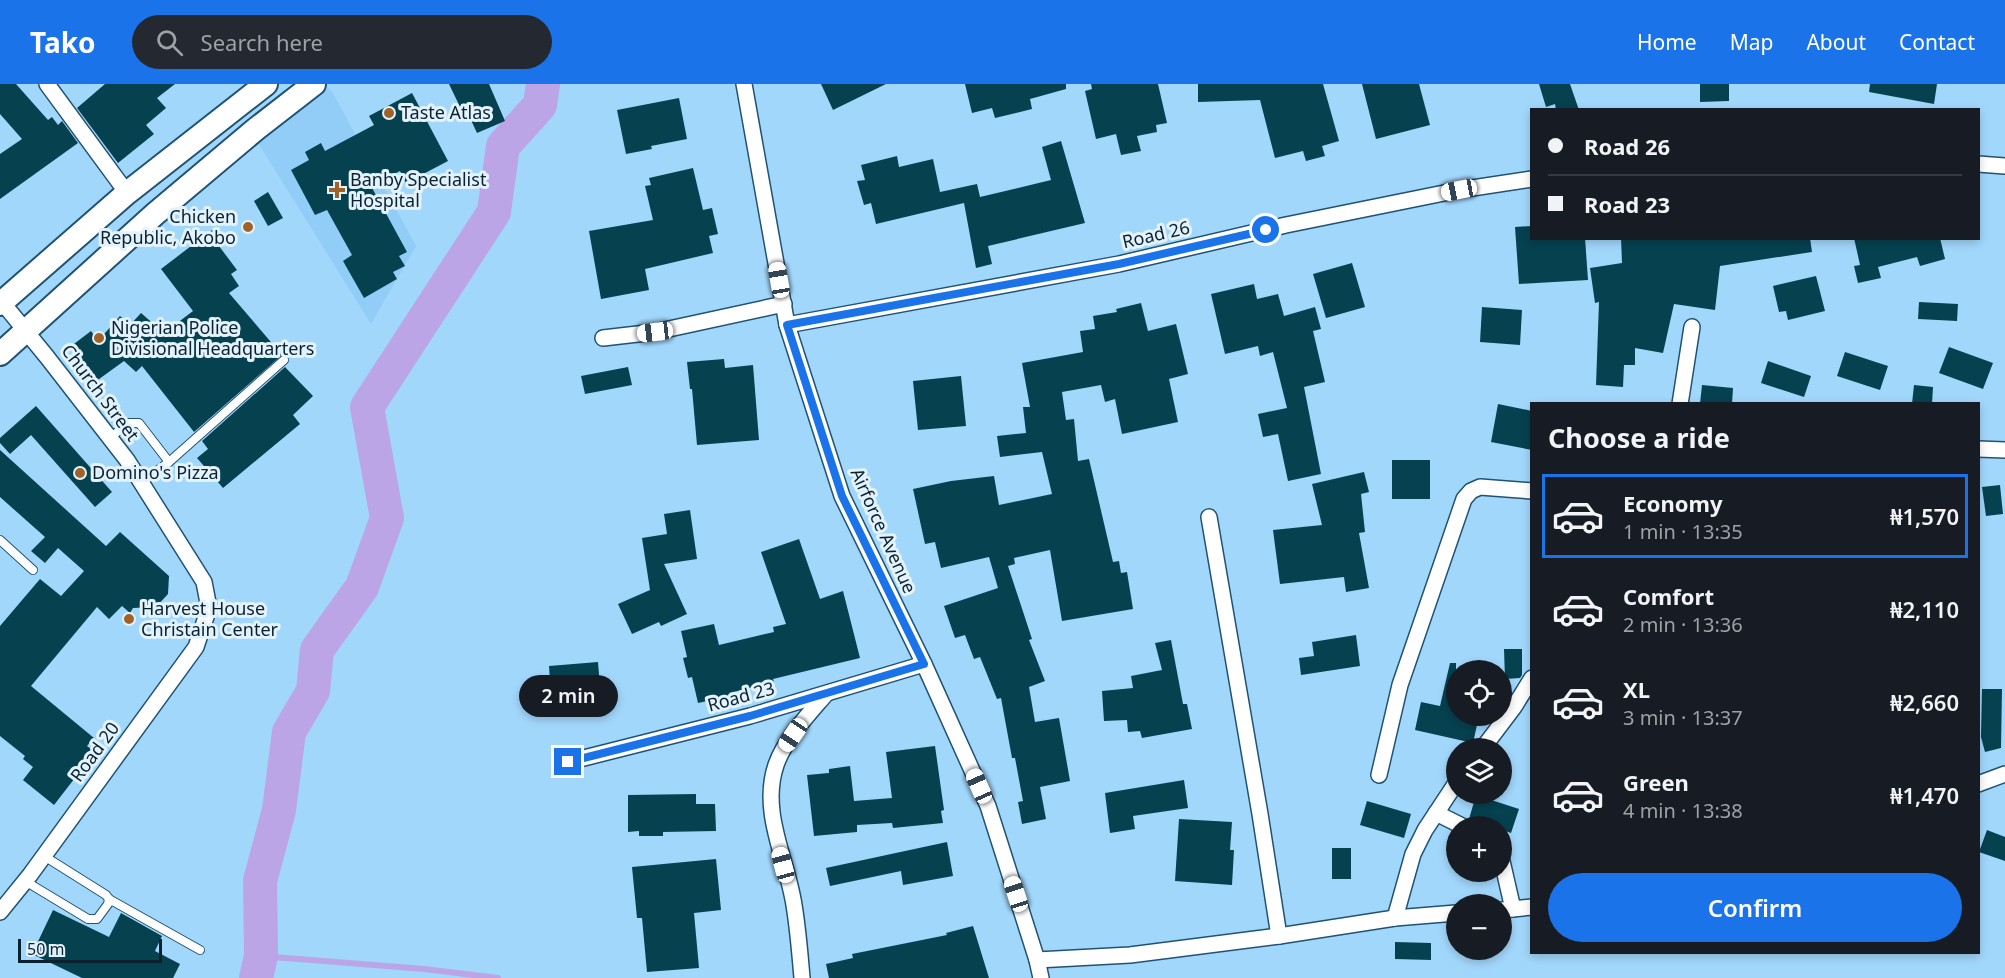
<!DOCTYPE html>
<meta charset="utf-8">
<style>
body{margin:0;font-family:"Noto Sans",sans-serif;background:#242831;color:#f1f3f6;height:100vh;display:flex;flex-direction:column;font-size:22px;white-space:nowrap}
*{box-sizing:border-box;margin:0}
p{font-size:20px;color:#9ea1a6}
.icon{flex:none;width:33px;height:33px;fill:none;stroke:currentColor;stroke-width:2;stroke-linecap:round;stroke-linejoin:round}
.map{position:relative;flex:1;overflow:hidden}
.side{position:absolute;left:1530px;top:318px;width:450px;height:552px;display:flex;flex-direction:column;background:#171b24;border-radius:0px;box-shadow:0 3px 9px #0003}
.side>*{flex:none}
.top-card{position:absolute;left:1530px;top:24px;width:450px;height:132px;border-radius:0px;box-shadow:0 3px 9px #0003;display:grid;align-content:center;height:132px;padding:0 18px;background:#171b24}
.controls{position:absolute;left:1446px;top:576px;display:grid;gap:12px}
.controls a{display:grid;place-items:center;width:66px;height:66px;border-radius:50%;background:#171b24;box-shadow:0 3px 9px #0003;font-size:30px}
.scale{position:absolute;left:18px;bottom:15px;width:144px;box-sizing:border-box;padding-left:6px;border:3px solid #0c212f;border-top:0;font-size:16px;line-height:21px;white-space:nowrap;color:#0c212f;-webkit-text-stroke:4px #e3f3fe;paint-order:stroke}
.end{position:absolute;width:27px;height:27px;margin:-14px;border:8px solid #1a73e8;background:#fff;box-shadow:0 0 0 3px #fff}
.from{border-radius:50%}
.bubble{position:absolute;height:42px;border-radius:21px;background:#171b24;box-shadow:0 3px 9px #0003;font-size:20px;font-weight:600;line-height:42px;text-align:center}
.car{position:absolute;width:18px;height:36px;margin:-18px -9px;border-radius:8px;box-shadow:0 0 4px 2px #0007;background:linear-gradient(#fff 24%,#345 0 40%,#fff 0 76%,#345 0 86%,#fff 0)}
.top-card b{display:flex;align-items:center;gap:21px;height:57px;font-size:22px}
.top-card b+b{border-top:2px solid #363941}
.top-card i{width:15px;height:15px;background:#f1f3f6}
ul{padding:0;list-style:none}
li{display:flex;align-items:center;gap:18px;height:84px;margin:0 12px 9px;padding:0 6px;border:3px solid transparent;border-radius:0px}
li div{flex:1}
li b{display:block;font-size:22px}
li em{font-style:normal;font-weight:600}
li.current{border-color:#1a73e8}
li>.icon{width:54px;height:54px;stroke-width:1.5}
h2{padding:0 18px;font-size:27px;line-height:72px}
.action{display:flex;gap:12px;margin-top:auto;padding:12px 18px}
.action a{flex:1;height:69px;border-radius:36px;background:#1a73e8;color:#fff;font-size:24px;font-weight:600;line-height:69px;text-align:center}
header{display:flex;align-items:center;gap:36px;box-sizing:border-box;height:84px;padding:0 30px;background:#1a73e8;color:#fff}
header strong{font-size:28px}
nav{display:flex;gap:33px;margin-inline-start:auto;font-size:21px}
.search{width:420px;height:54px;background:#242831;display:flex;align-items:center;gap:15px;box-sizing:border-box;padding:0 21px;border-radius:33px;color:#9ea1a6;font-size:22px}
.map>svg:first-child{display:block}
.built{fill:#92cdf8}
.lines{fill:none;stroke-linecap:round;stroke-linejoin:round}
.stream{stroke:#bba5e7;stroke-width:6}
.river{stroke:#bba5e7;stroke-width:34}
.building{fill:#064150}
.service-casing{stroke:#205272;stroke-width:10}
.minor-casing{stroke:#205272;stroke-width:18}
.secondary-casing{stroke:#205272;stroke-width:26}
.service{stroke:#fff;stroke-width:8}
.minor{stroke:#fff;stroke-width:15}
.secondary{stroke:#fff;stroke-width:22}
.route{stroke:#1a73e8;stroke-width:8}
.poi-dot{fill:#a06228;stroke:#e3f3fe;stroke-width:2}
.labels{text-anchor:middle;stroke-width:6;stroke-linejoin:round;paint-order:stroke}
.poi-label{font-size:18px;fill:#0c212f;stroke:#e3f3fe;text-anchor:start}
.street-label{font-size:18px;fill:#0c212f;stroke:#e3f3fe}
</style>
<header>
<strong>Tako</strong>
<div class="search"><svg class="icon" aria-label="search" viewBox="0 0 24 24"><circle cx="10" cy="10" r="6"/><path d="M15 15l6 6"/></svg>Search here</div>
<nav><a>Home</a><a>Map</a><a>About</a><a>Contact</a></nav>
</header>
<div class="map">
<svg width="2005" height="894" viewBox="0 0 2005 894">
<rect width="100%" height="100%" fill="#a2d7fc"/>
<polygon class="built" points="325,0 333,9 416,162 371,240 253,51"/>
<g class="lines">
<polyline class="stream" points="261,872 424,885 498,894"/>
<polyline class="river" points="256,894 261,872 260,797 279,726 289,648 313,607 317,566 362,503 387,434 367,323 494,128 503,62 540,21 543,0"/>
</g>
<g class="building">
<polygon points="0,0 16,0 48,36 52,33 58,41 62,37 78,59 0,115 0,70 22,55 0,30"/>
<polygon points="105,0 175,0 157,14 166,24 146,41 154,50 118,79 77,24"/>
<polygon points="449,0 489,0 505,37 477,49 465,23 461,25"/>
<polygon points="821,0 886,0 833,26"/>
<polygon points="965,0 1066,0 1066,5 1030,15 1032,25 995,34 992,24 972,29"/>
<polygon points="1091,0 1158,0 1167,39 1156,41 1157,48 1137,52 1141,67 1121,71 1116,50 1096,55 1085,7 1092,5"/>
<polygon points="1198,0 1323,0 1339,57 1322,62 1325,72 1306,77 1303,67 1275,74 1260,16 1198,18"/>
<polygon points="1362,0 1419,0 1430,41 1376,55"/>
<polygon points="1539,0 1570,0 1579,26 1556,26 1555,20 1546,23"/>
<polygon points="1700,0 1729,0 1729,17 1700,18"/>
<polygon points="1870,0 1937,0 1934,20 1869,8"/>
<polygon points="412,9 448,77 406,99 400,87 371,102 407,168 399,172 405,182 393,188 397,195 364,214 343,177 352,171 327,126 315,131 291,86 309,76 305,68 321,59 325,67 374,41 369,32"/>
<polygon points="679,14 687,55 651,62 652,65 626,70 617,26"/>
<polygon points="1061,57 1085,139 988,162 992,180 976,184 964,119 876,140 871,119 864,121 857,97 865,96 861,81 897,72 899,83 933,75 940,108 977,100 980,113 1051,96 1042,63"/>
<polygon points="693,84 703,126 712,124 718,150 709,152 713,169 645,185 649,206 601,215 589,147 653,136 645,102 651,101 649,94"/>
<polygon points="268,108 283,134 268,142 254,117"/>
<polygon points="1532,142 1532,154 1585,154 1588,196 1519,200 1515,143"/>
<polygon points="212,146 222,160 219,162 237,186 231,190 239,202 229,209 282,271 194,348 142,282 136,288 124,277 95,298 70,263 91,247 98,257 120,232 130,241 141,229 164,249 193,227 161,185"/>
<polygon points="1621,154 1810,154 1812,168 1720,182 1715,226 1674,220 1663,269 1635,264 1635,281 1624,281 1623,303 1596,301 1599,218 1595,219 1590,184 1622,179"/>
<polygon points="1854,154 1940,154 1945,175 1920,182 1917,173 1878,183 1881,194 1858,199 1854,182 1860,181"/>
<polygon points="1352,179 1365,223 1326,234 1313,190"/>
<polygon points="1816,192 1825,227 1788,236 1786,227 1779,228 1773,202"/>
<polygon points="1254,200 1257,215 1278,210 1284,232 1315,223 1321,245 1313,247 1325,298 1304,303 1321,390 1288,397 1278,350 1263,353 1258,330 1287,324 1273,268 1260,272 1258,262 1225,270 1211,210"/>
<polygon points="1919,218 1958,220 1957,237 1918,235"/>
<polygon points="1141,219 1148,247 1176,240 1188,290 1169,295 1178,338 1122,350 1115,315 1105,318 1101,301 1062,308 1066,336 1074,335 1078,377 1089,375 1113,478 1119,477 1121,489 1127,488 1133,525 1062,537 1050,466 1014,474 1015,480 1008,482 1032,555 1029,556 1045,597 1029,603 1035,638 1059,634 1070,697 1040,703 1046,735 1022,740 1018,718 1023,717 1015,674 1012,674 1001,614 997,615 980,573 974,575 965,551 955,554 944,522 998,504 989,473 941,484 935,458 925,460 913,405 951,397 994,392 999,421 1052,410 1042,368 1000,373 997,352 1026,349 1023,323 1030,323 1022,279 1083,268 1080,247 1095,245 1093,232 1117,228 1116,225"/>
<polygon points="1482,223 1522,226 1520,261 1480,258"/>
<polygon points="1949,263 1993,279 1983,305 1939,289"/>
<polygon points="1845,268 1888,282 1880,306 1837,292"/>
<polygon points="724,275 725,284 753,281 759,356 697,361 692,305 690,305 687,278"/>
<polygon points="1768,277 1811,292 1804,313 1761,299"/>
<polygon points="285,283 313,312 293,331 300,340 223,404 197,374 208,365 202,357"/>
<polygon points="628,283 632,301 585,310 581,292"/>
<polygon points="961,292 966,342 918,346 913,297"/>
<polygon points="1702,301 1733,304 1732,320 1700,320"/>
<polygon points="1914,301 1933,303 1932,320 1912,320"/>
<polygon points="1498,320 1532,327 1532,366 1491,358"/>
<polygon points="36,322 112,408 95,423 31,351 10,370 0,359 0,354"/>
<polygon points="0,366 106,462 120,448 169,492 168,510 156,523 133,524 130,529 122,522 109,535 97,523 31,602 94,654 87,662 95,668 54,721 23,696 33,683 23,675 25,672 0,652 0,542 40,495 61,512 84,487 58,464 45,479 31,467 45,453 0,413"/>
<rect x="1392" y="376" width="38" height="39"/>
<polygon points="1364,388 1369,408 1361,410 1365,448 1359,449 1369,504 1346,508 1344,493 1280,500 1273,446 1322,441 1312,400"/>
<polygon points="2000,401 2003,430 1986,432 1982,403"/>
<polygon points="690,426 697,475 664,480 687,530 661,542 659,538 632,550 618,520 650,506 642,454 667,450 664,430"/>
<polygon points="799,455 820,515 843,507 860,574 773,595 774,598 729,609 730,612 698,619 692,593 688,594 683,574 687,573 681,547 714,540 719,561 774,548 773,543 786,540 761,468"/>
<polygon points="1356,551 1360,582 1301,591 1299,574 1314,572 1312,558"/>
<polygon points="1171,556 1183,620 1187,620 1192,645 1142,654 1140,647 1128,648 1127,636 1104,637 1102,607 1133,604 1131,592 1162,586 1155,559"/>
<polygon points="1504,565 1522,565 1522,591 1520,594 1505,595"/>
<polygon points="598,578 602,627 571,630 570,611 551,612 549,582"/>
<polygon points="1450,579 1456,579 1456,632 1479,632 1473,659 1415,646 1421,618 1440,622"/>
<polygon points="1982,605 2002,605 2001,664 1985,668 1981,653"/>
<polygon points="935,662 944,726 941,727 943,739 893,744 892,739 857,741 857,748 814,752 807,691 829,689 829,685 850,682 854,717 892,714 886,668"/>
<polygon points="1184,696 1188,724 1133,732 1135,745 1110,749 1105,709"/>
<polygon points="696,710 696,720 715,720 716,747 663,748 663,752 639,752 639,747 628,748 628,711"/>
<polygon points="1476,711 1519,725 1511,749 1502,746 1502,742 1491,742 1469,735"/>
<polygon points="1367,717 1411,730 1404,754 1360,741"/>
<polygon points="1179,735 1232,738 1230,766 1234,766 1232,801 1175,797"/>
<polygon points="1987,746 2005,753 2005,777 1979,768"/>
<polygon points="947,758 953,792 903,801 901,787 830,802 826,784"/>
<rect x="1332" y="764" width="19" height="31"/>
<polygon points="716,775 721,826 694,829 699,884 647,888 642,834 637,834 632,783"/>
<polygon points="53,826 109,853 121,829 162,852 155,867 180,880 173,894 82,894 32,870"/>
<polygon points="973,842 989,894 829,894 826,880 853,874 852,870 947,851 946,849"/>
<polygon points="1395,858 1431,859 1431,876 1395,875"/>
</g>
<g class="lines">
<g class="service-casing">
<g id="service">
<polyline points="110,354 128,339 139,339 169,378 141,399"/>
<polyline points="169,378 284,276"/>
<polyline points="0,456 33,486"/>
<polyline points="25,797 88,835 97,835 108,820 109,815 106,811 44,772"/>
<polyline points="109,815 200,866"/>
</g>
</g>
<g class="minor-casing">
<g id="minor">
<polyline points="47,0 127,109"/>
<polyline points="744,0 787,241 842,412 924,580 988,722 1037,876 1041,894"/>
<polyline points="1978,80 2005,82"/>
<polyline points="787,241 1119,180 1286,141 1459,106 1532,95"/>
<polyline points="603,254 655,248 784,220"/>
<polyline points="1680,320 1692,243"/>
<polyline points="1978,365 2005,366"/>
<polyline points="1209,433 1260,730 1279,852"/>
<polyline points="1483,664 1514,623 1532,594"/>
<polyline points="568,678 750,632 924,580"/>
<polyline points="1379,691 1400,601 1464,415 1471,407 1480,403 1532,407"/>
<polyline points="1978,700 2005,690"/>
<polyline points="1436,729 1462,742"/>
<polyline points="1502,777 1513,825"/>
<polyline points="1502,826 1532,823"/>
<polyline points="0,828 30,791 196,563 209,524 204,498 127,376 47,273 2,218"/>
<polyline points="1395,834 1413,770 1425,746 1456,699"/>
<polyline points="1037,876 1130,871 1279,852 1395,834 1456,829"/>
<path d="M 802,894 C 800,870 798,845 794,821 C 787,775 760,728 776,681 C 785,655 808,631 826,610"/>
</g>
</g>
<g class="secondary-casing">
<g id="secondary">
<polyline points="0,220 127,109 266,0"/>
<polyline points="0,270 155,130 256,45 314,0"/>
</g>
</g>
<use href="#service" class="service"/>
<use href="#minor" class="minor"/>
<use href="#secondary" class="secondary"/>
</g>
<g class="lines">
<polyline class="route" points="568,678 750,632 924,580 842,412 787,241 1119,180 1266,146"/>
</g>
<g class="poi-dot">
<circle cx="389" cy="29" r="6"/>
<path d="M334 97h6v6h6v6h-6v6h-6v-6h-6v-6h6z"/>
<circle cx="248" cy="143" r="6"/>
<circle cx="99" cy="254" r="6"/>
<circle cx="80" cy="389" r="6"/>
<circle cx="129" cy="535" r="6"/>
</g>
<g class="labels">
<g class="poi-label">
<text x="401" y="35">Taste Atlas</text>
<text x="350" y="102">Banby Specialist<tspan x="350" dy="21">Hospital</tspan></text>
<text x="236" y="139" text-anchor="end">Chicken<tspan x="236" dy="21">Republic, Akobo</tspan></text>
<text x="111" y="250">Nigerian Police<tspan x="111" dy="21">Divisional Headquarters</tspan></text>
<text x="92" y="395">Domino's Pizza</text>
<text x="141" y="531">Harvest House<tspan x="141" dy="21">Christain Center</tspan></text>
</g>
<g class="street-label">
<text transform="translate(1156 151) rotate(-13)" y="6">Road 26</text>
<text transform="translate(100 309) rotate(53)" y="6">Church Street</text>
<text transform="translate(883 447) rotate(66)" y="6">Airforce Avenue</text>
<text transform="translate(741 613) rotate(-15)" y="6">Road 23</text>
<text transform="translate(95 668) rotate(-54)" y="6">Road 20</text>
</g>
</g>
</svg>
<div class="controls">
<a><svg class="icon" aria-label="locate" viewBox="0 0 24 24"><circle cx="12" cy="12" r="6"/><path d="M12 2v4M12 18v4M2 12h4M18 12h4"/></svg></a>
<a><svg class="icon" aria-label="layers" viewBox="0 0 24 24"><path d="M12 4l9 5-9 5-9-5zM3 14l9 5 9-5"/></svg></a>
<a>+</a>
<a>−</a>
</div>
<div class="scale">50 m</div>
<i class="end from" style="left:1266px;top:146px"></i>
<i class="end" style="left:568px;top:678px"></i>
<div class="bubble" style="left:519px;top:591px;width:99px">2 min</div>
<i class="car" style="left:1459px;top:106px;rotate:259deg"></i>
<i class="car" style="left:779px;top:196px;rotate:350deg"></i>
<i class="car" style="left:655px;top:248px;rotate:263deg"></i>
<i class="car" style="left:793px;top:651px;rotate:214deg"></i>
<i class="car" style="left:979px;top:702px;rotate:336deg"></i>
<i class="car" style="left:783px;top:781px;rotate:345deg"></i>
<i class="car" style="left:1016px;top:810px;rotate:342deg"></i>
<div class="top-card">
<b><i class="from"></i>Road 26</b>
<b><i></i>Road 23</b>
</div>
<section class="side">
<h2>Choose a ride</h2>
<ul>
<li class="current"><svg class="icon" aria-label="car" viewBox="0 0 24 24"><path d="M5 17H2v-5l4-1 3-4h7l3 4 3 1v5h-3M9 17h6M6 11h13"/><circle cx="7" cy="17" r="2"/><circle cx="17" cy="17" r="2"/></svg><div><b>Economy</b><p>1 min · 13:35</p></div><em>₦1,570</em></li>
<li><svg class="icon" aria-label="car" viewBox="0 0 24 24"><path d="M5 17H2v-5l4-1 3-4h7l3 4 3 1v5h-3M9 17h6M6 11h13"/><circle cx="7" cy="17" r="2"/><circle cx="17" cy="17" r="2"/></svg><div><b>Comfort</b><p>2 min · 13:36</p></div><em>₦2,110</em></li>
<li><svg class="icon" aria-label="car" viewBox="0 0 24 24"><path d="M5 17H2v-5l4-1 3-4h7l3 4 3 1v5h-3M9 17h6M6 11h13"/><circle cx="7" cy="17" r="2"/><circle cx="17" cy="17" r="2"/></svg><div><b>XL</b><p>3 min · 13:37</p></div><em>₦2,660</em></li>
<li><svg class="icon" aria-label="car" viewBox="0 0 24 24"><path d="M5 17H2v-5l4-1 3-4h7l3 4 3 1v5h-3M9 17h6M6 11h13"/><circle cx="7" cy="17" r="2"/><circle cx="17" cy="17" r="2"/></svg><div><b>Green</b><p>4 min · 13:38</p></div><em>₦1,470</em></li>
</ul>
<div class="action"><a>Confirm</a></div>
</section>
</div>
